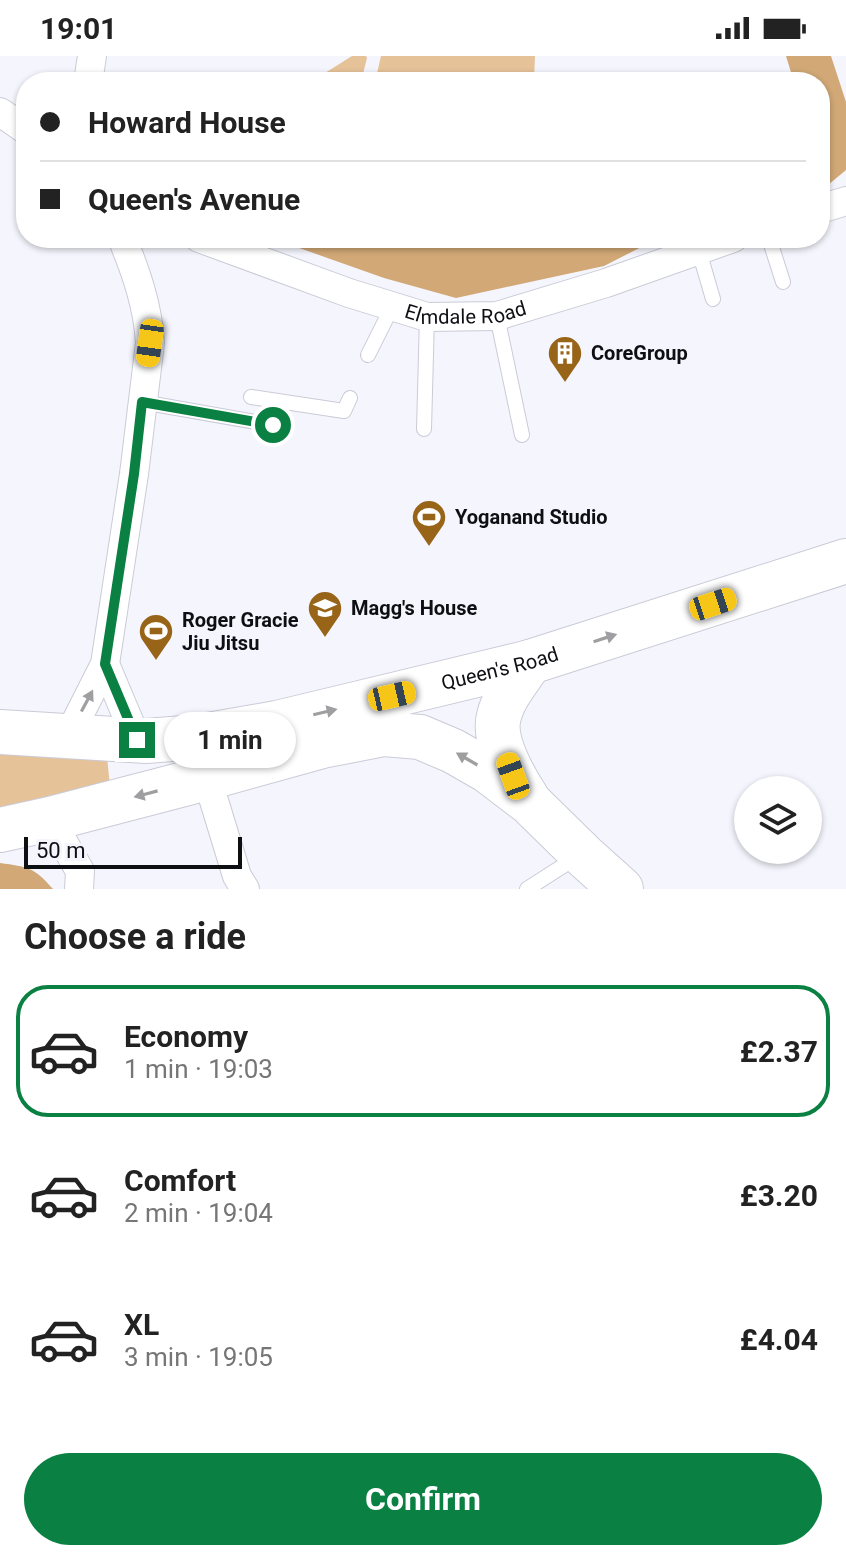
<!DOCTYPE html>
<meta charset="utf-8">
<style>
body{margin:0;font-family:Roboto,sans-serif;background:#f6f6f6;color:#222;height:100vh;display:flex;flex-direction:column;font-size:30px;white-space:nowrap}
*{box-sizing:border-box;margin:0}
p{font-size:26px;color:#767676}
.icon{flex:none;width:44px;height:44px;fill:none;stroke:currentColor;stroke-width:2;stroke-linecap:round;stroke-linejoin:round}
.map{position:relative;height:833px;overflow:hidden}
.details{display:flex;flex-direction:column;background:#fff;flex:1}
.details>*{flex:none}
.banner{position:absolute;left:16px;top:16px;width:814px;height:176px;border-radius:32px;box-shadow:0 2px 6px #0004;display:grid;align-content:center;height:176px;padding:0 24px;background:#fff}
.fabs{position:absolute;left:734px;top:720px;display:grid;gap:16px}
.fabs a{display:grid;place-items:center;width:88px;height:88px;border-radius:50%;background:#fff;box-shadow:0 2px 6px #0004;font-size:40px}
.scale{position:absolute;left:24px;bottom:20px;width:218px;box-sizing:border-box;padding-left:8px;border:4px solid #0e0f13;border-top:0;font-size:22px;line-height:28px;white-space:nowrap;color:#0e0f13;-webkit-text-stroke:6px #f5f5fd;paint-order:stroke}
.end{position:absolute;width:36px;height:36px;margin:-18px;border:10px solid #0b8043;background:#fff;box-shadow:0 0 0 4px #fff}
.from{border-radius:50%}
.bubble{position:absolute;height:56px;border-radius:28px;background:#fff;box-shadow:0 2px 6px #0004;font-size:26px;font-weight:700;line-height:56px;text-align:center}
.car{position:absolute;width:24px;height:48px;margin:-24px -12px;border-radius:10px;box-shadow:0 0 6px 2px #0007;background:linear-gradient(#f5c518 24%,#345 0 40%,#f5c518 0 76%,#345 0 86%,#f5c518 0)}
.banner b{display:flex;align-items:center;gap:28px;height:76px;font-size:30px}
.banner b+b{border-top:2px solid #e0e0e0}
.banner i{width:20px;height:20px;background:#222}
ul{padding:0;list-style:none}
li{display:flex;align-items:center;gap:24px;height:132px;margin:0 16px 12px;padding:0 8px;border:4px solid transparent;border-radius:32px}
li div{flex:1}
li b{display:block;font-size:30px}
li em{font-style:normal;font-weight:700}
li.on{border-color:#0b8043}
li>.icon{width:72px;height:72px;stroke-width:1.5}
h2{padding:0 24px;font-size:36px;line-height:96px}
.primary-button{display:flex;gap:16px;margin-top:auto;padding:16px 24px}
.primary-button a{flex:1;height:92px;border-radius:48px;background:#0b8043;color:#fff;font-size:32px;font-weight:700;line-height:92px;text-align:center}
.status{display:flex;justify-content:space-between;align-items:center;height:56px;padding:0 40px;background:#fff;direction:ltr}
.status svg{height:22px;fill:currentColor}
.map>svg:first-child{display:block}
.green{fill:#e6c298}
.forest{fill:#d1a876}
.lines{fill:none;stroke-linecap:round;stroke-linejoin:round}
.lane-casing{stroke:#cacbd7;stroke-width:16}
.street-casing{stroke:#cacbd7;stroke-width:30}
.primary-casing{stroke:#cacbd7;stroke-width:46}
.lane{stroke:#fff;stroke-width:14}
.street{stroke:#fff;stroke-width:28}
.primary{stroke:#fff;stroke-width:44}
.oneway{fill:#9f9fa1}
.route{stroke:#0b8043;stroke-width:10}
.labels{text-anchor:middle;stroke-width:8;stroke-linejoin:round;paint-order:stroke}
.street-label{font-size:20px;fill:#0e0f13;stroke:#f5f5fd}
.poi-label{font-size:20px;font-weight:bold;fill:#0e0f13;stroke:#f5f5fd;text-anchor:start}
</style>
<div class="status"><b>19:01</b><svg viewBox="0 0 49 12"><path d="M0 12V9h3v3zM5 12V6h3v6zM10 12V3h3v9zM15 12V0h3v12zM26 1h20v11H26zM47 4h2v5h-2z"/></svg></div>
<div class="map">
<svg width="846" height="833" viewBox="0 0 846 833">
<rect width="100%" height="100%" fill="#f5f5fd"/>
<g class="green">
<polygon points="352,0 366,0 367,2 361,26 319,26 317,22"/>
<polygon points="381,0 535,0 534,24 532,26 375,26"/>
<polygon points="0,698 107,701 110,730 0,755"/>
</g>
<g class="forest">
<polygon points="786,0 831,0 846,46 846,114 828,129 820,131 820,26 794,26"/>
<polygon points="271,182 427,182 455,187 471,182 659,182 604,210 456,242 384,222"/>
<path d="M 0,807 C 28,811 34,811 53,833 L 0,833 Z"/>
</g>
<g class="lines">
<g class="lane-casing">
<g id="lane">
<polyline points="769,182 783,226"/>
<polyline points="699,195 713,243"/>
<polyline points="497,260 522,379"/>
<polyline points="368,299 392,251"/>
<polyline points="251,341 344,355 350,342"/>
<polyline points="142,346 273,369"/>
<polyline points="424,373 427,261"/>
<polyline points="527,833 577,801"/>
</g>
</g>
<g class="street-casing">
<g id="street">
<polyline points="88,26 92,0"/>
<polyline points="0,56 26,74"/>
<polyline points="820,153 846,145"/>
<path id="s1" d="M 199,182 L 349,237 L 427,261 L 497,260 L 606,227 L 733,182"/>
<polyline points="105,608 137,684"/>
<path d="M 68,681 L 105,608 L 134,418 L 150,287 C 148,250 136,216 122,182"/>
<polyline points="207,722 237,820 245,833"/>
<polyline points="50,763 80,815 79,833"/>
</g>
</g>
<g class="primary-casing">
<g id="primary">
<path id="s2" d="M 0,676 L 146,685 L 197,681 L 277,667 L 530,606 L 846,505"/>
<path d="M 527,742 C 514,722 492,684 499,660 C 504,640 519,623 530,606"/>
<polyline points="0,774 50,763 207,722 322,690 384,678 420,681 453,695 488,715 530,747 582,798 621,833"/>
</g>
</g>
<use href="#lane" class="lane"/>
<use href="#street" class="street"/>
<use href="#primary" class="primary"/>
</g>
<defs><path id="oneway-solid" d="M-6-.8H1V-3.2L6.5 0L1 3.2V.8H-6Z" transform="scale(2)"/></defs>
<g class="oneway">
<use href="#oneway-solid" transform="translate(605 582) rotate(-18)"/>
<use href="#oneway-solid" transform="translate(87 645) rotate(-62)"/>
<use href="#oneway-solid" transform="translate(325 656) rotate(-13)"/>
<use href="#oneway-solid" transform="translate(467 703) rotate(-150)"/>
<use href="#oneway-solid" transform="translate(146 738) rotate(165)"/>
</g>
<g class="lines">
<polyline class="route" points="137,684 105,608 134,418 142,346 273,369"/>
</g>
<defs>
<g id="building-pin" transform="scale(1.8)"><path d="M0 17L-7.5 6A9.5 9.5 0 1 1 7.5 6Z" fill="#976418" stroke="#f5f5fd"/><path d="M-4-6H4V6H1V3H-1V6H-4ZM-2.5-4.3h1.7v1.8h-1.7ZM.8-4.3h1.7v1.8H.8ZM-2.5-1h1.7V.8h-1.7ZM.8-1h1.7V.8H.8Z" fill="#fff"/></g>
<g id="stadium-pin" transform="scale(1.8)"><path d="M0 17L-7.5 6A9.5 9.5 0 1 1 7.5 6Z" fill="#976418" stroke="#f5f5fd"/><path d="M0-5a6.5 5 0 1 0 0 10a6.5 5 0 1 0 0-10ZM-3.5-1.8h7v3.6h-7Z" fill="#fff"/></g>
<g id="university-pin" transform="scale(1.8)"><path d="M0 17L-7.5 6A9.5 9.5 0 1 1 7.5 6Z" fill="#976418" stroke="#f5f5fd"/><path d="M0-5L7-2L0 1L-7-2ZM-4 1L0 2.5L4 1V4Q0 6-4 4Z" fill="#fff"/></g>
</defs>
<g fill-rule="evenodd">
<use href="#building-pin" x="565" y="297"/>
<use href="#stadium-pin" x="429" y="461"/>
<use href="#university-pin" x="325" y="552"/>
<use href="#stadium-pin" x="156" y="575"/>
</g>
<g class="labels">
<g class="street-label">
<text dy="7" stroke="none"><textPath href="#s1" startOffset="280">Elmdale Road</textPath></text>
<text dy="7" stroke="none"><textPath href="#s2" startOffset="508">Queen's Road</textPath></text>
</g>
<g class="poi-label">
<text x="591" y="304">CoreGroup</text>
<text x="455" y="468">Yoganand Studio</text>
<text x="351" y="559">Magg's House</text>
<text x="182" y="571">Roger Gracie<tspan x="182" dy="23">Jiu Jitsu</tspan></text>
</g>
</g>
</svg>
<div class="fabs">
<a><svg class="icon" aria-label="layers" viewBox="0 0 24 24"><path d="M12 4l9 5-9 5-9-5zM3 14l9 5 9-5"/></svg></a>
</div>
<div class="scale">50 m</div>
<i class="end from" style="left:273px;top:369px"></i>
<i class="end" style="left:137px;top:684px"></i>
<div class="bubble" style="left:164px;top:656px;width:132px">1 min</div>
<i class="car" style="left:150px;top:287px;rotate:188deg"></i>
<i class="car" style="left:713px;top:548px;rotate:72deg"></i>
<i class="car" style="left:392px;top:640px;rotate:77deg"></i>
<i class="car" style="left:513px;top:720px;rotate:340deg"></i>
<div class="banner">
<b><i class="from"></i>Howard House</b>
<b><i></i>Queen's Avenue</b>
</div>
</div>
<section class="details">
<h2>Choose a ride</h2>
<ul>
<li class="on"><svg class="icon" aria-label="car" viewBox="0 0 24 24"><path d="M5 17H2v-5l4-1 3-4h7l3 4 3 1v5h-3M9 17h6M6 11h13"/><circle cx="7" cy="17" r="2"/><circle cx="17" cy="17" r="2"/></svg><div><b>Economy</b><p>1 min · 19:03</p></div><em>£2.37</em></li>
<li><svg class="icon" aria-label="car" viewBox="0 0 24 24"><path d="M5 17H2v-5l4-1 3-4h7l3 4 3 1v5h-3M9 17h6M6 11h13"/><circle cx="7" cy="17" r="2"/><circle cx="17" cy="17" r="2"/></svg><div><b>Comfort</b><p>2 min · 19:04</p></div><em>£3.20</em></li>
<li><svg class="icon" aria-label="car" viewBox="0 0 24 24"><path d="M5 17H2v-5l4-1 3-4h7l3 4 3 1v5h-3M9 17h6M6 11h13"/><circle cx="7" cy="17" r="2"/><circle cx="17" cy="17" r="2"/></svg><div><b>XL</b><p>3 min · 19:05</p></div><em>£4.04</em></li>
</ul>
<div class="primary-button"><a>Confirm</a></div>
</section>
